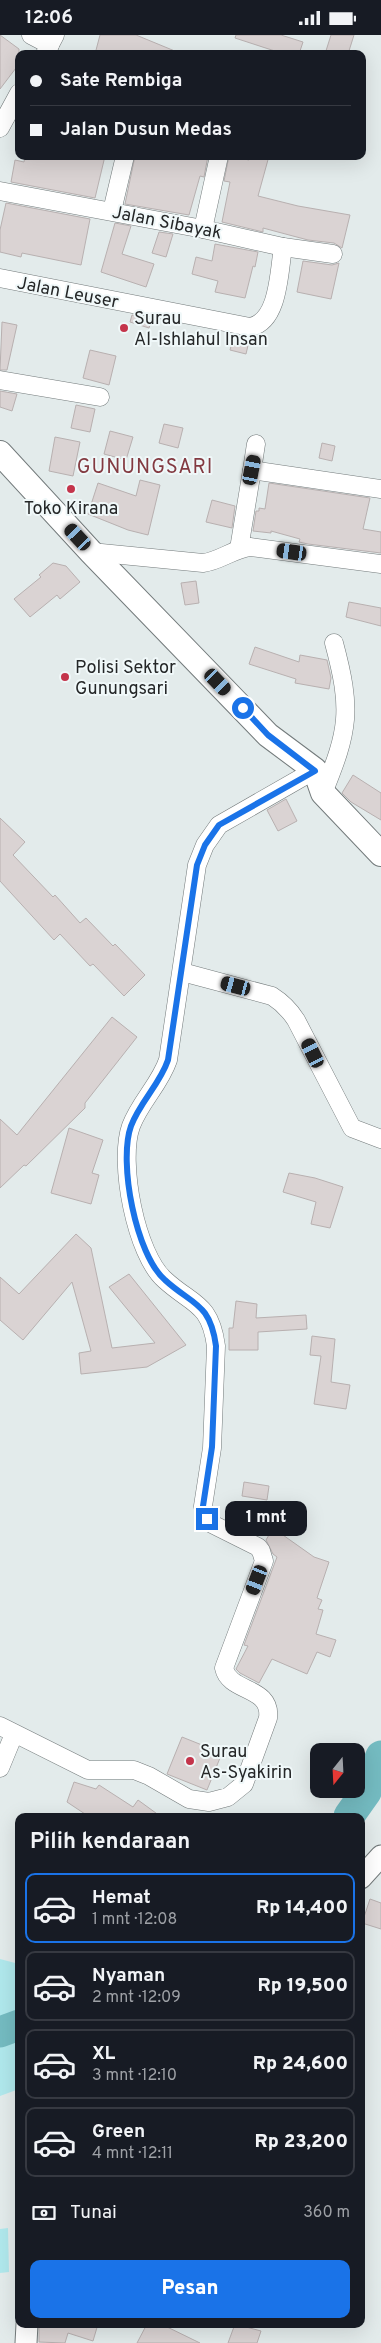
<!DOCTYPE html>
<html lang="id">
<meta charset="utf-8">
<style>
body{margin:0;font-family:Overpass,sans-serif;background:#20242c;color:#f1f3f6;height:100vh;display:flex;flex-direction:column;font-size:19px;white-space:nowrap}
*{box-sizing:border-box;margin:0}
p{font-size:16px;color:#9ea1a6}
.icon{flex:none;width:28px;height:28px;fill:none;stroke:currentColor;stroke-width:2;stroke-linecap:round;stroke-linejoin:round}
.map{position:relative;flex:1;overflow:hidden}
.sheet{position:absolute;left:15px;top:1778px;width:350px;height:515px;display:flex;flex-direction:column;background:#171b24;border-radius:10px;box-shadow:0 5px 20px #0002}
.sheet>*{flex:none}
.hud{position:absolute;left:15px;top:15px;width:351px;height:110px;border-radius:10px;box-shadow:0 5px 20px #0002;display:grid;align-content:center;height:110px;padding:0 15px;background:#171b24}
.needle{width:32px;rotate:198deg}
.buttons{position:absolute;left:310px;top:1708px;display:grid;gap:10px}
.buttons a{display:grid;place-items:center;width:55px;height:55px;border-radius:10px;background:#171b24;box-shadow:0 5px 20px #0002;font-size:25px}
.end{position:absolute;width:22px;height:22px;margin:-11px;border:6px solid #1a73e8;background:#fff;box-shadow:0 0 0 2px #fff}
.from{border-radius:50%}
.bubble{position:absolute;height:35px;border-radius:10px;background:#171b24;box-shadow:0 5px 20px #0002;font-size:16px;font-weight:800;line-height:35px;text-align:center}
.car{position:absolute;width:15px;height:30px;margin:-15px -8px;border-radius:6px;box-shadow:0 0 4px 1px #0007;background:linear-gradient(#222 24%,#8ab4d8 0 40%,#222 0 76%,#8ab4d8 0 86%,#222 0)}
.hud b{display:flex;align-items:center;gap:18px;height:48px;font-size:19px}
.hud b+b{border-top:1px solid #363941}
.hud i{width:12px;height:12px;background:#f1f3f6}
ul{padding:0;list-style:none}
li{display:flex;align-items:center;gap:15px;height:70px;margin:0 10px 8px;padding:0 5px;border:2px solid #363941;border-radius:10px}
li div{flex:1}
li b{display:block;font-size:19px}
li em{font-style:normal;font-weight:800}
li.selected{border-color:#1a73e8}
li>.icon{width:45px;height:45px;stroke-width:1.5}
h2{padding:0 15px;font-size:22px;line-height:60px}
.pay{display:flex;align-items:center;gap:12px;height:55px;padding:0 15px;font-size:19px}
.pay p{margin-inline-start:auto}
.cta{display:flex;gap:10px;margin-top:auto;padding:10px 15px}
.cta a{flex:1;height:58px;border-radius:10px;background:#1a73e8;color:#fff;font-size:20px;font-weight:800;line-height:58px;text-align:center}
.status{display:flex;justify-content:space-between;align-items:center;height:35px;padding:0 25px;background:#171b24;direction:ltr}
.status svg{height:14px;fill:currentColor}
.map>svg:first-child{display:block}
.green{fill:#b0e8ec}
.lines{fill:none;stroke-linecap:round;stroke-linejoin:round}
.river{stroke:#74bbc1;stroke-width:31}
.building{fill:#dad3d3;stroke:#b8b0b0}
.minor-casing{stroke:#737a7b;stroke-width:19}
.tertiary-casing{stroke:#737a7b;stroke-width:23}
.secondary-casing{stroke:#737a7b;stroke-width:26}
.minor{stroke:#fff;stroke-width:18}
.tertiary{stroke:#fff;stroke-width:21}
.secondary{stroke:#fff;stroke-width:24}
.route{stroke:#1a73e8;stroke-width:6}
.poi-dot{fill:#c4344b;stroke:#f0f8f9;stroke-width:2}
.labels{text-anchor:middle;stroke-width:4;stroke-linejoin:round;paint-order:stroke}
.street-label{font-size:18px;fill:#252728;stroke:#f0f8f9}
.poi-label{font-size:18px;fill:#252728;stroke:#f0f8f9;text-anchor:start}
.quarter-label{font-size:20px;letter-spacing:1px;fill:#833a41;stroke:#f0f8f9}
</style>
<div class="status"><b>12:06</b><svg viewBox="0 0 49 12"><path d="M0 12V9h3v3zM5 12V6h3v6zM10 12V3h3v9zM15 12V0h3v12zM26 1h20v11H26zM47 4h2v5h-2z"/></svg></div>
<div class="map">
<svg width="381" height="2308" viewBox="0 0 381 2308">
<rect width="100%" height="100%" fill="#e3ebeb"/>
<g class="green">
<polygon points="0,1924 19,1929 19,2054 0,2061"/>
<polygon points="8,2193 9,2237 0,2238 0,2194"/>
</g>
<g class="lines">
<g class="river">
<polyline points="349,1781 366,1757 381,1721"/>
<polyline points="0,1997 19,1990"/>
</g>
</g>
<g class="building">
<polygon points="0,0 19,14 19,29 0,54"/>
<polygon points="100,0 136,0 182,19 95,19"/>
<polygon points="236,0 281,0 303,7 299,19 284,19 235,3"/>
<polygon points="331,0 354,0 348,19 325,19"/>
<polygon points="25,121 105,121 95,163 11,147 15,125 24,127"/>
<polygon points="135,121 167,121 179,124 180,121 208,121 204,142 200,141 189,180 125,169"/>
<polygon points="229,121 249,125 250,121 269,121 258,161 298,171 350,180 342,213 334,208 308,205 263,193 263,197 222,187 230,147 224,146"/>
<polygon points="6,168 90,184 81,230 22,218 21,222 0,217 0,195"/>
<polygon points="115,188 131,191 122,219 154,229 146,252 101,237"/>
<polygon points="159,197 173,199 166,222 152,218"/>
<polygon points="215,209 258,217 255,232 253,231 245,263 215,257 218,246 192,239 196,222 212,226"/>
<polygon points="303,226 332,230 339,228 331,264 297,257"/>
<polygon points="132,280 152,284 149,293 130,287"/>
<polygon points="2,287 17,290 7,335 0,335"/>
<polygon points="234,300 250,302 246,319 230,315"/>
<polygon points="90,315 116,321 109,350 83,343"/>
<polygon points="0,356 17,359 12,376 0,372"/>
<polygon points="76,370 95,374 90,397 71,393"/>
<polygon points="164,389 183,393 178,413 159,408"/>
<polygon points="110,396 133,402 126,425 104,419"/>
<polygon points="55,402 80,407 73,441 49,436"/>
<polygon points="322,408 335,411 332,426 319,423"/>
<polygon points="140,445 160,450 148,500 128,495 88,479 98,448 136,461"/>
<polygon points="269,448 370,463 363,494 381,497 381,518 308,509 299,507 300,504 271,496 271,498 253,496 256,476 259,476 259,473 265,474"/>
<polygon points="212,465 235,471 232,493 206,487"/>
<polygon points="53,528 66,531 80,547 60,564 57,560 30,582 14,564 41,542 39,540"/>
<polygon points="196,546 199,568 185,570 181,548"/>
<polygon points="349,567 381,573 381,591 346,582"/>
<polygon points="255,612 299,627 300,620 327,625 331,643 329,654 295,648 296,644 249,629"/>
<polygon points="353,740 381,758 381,785 351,767 342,758"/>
<polygon points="286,764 297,786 278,796 267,775"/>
<polygon points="0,783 25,807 13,820 53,862 55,860 80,888 86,883 113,911 115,909 145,940 124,961 93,929 90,931 60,899 54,905 0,846"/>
<polygon points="112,982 137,1002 85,1068 85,1073 26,1131 24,1130 0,1153 0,1084 17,1100"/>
<polygon points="69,1093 103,1105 92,1138 99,1140 91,1169 51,1158"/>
<polygon points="289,1138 315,1143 343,1152 330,1193 311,1189 316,1167 283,1157"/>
<polygon points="76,1199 91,1213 112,1313 155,1308 109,1252 129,1239 186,1310 147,1332 81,1339 79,1318 91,1316 72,1247 23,1305 0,1285 0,1242 19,1259"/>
<polygon points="236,1266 257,1269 256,1283 306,1280 307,1294 258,1297 258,1315 229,1315 229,1293 233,1293"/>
<polygon points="312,1301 335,1304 331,1347 350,1350 346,1374 314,1369 321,1321 310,1320"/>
<polygon points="244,1447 269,1451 267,1465 242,1461"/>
<polygon points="273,1493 314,1522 329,1527 317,1563 322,1565 318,1574 323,1575 316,1599 336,1605 330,1622 317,1617 307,1639 272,1624 259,1648 240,1638 236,1634 248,1611 244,1610 277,1522 273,1519 266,1505"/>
<polygon points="182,1702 222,1718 207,1755 167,1739"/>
<polygon points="74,1747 96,1754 99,1750 133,1772 138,1765 160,1781 88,1781 67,1767"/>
<polygon points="370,1864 381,1868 381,1894 362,1888"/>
<polygon points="39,2289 98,2289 93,2306 68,2298 65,2308 39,2307"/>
<polygon points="147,2289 161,2289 200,2308 137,2308"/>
<polygon points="235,2289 261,2296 257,2308 228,2308"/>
</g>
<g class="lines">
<g class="minor-casing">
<g id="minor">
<polyline points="31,0 50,10"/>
<polyline points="45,19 55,0"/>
<polyline points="0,93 19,58"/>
<polyline points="0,156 203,194 283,212 333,219"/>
<polyline points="112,176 125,121"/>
<polyline points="203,194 219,121"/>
<path d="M 0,243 L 250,292 C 279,287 279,236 283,212"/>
<polyline points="0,345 100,362"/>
<polyline points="252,435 256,409"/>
<polyline points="239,514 252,435 381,454"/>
<path d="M 91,517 L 203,528 C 220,526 233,514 250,512 L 381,529"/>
<path d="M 323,758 C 349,695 352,675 334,608"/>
<path d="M 182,937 L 272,961 C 283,968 289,974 296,985 L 352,1093 L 381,1104"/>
<path d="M 0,1691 L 88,1735 L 134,1735 L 149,1741 L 189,1764 L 209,1767 L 228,1762 L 244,1749 L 268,1683 C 272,1651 229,1658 224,1633 L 264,1526 L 261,1516 L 258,1512 L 212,1489 L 205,1481 L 203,1471 L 212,1413 L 216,1311 C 210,1267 192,1270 165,1245 C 136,1220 118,1127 131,1091 C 140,1067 160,1049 168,1025 L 197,830 L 205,810 L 219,790 L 315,735"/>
<polyline points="0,1733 14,1699"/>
</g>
</g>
<g class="tertiary-casing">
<g id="tertiary">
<polyline points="361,1843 381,1821"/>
<polyline points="26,2308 27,2289"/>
</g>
</g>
<g class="secondary-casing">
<polyline id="secondary" points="0,418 91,517 268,700 315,735 323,758 381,819"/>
</g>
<use href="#minor" class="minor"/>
<use href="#tertiary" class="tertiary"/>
<use href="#secondary" class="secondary"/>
</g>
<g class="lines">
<path class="route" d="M 207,1484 L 203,1471 L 212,1412 L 216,1311 C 210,1267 192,1270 165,1245 C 136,1220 118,1127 131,1091 C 140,1067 160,1049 168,1025 L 197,830 L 205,810 L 219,790 L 315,736 L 268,700 L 243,673"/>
</g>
<g class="poi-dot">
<circle cx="124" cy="293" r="5"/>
<circle cx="71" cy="454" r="5"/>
<circle cx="65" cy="642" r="5"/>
<circle cx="190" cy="1726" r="5"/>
</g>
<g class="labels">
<g class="street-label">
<text transform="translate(167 187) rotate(11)" y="6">Jalan Sibayak</text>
<text transform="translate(68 257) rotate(11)" y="6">Jalan Leuser</text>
</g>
<g class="poi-label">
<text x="134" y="289">Surau<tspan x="134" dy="21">Al-Ishlahul Insan</tspan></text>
<text x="71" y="479" text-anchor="middle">Toko Kirana</text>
<text x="75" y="638">Polisi Sektor<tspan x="75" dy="21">Gunungsari</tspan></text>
<text x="200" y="1722">Surau<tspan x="200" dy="21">As-Syakirin</tspan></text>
</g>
<g class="quarter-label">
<text x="145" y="438">GUNUNGSARI</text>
</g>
</g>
</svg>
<div class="buttons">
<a><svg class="needle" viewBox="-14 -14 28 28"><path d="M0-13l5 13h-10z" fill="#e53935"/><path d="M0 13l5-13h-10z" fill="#9ea1a6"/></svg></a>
</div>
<i class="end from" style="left:243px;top:673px"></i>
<i class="end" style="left:207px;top:1484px"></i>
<div class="bubble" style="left:225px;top:1466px;width:82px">1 mnt</div>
<i class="car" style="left:252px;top:435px;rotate:11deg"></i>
<i class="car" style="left:78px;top:502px;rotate:317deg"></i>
<i class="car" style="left:292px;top:517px;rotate:278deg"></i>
<i class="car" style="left:218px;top:647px;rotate:136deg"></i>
<i class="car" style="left:236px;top:951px;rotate:285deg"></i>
<i class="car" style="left:313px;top:1018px;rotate:334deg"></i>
<i class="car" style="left:257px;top:1545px;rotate:201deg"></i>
<div class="hud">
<b><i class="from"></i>Sate Rembiga</b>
<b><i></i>Jalan Dusun Medas</b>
</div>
<section class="sheet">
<h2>Pilih kendaraan</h2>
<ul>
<li class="selected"><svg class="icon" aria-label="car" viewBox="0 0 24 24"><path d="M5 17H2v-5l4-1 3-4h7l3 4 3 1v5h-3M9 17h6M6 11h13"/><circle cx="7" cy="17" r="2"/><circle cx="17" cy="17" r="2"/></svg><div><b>Hemat</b><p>1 mnt · 12:08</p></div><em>Rp 14,400</em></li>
<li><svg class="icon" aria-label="car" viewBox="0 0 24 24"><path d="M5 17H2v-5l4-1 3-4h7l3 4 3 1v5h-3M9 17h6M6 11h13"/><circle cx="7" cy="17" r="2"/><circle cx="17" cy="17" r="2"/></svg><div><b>Nyaman</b><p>2 mnt · 12:09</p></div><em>Rp 19,500</em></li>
<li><svg class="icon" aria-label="car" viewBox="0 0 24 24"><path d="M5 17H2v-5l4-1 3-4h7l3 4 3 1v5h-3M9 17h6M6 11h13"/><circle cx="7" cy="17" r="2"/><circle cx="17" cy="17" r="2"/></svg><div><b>XL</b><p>3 mnt · 12:10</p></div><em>Rp 24,600</em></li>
<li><svg class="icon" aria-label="car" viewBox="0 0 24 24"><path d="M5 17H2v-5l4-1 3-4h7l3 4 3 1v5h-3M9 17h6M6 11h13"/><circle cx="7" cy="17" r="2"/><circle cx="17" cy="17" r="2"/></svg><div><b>Green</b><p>4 mnt · 12:11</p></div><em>Rp 23,200</em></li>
</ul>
<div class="pay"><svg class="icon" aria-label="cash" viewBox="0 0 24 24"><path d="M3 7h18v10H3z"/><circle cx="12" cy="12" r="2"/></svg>Tunai<p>360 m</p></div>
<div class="cta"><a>Pesan</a></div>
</section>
</div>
